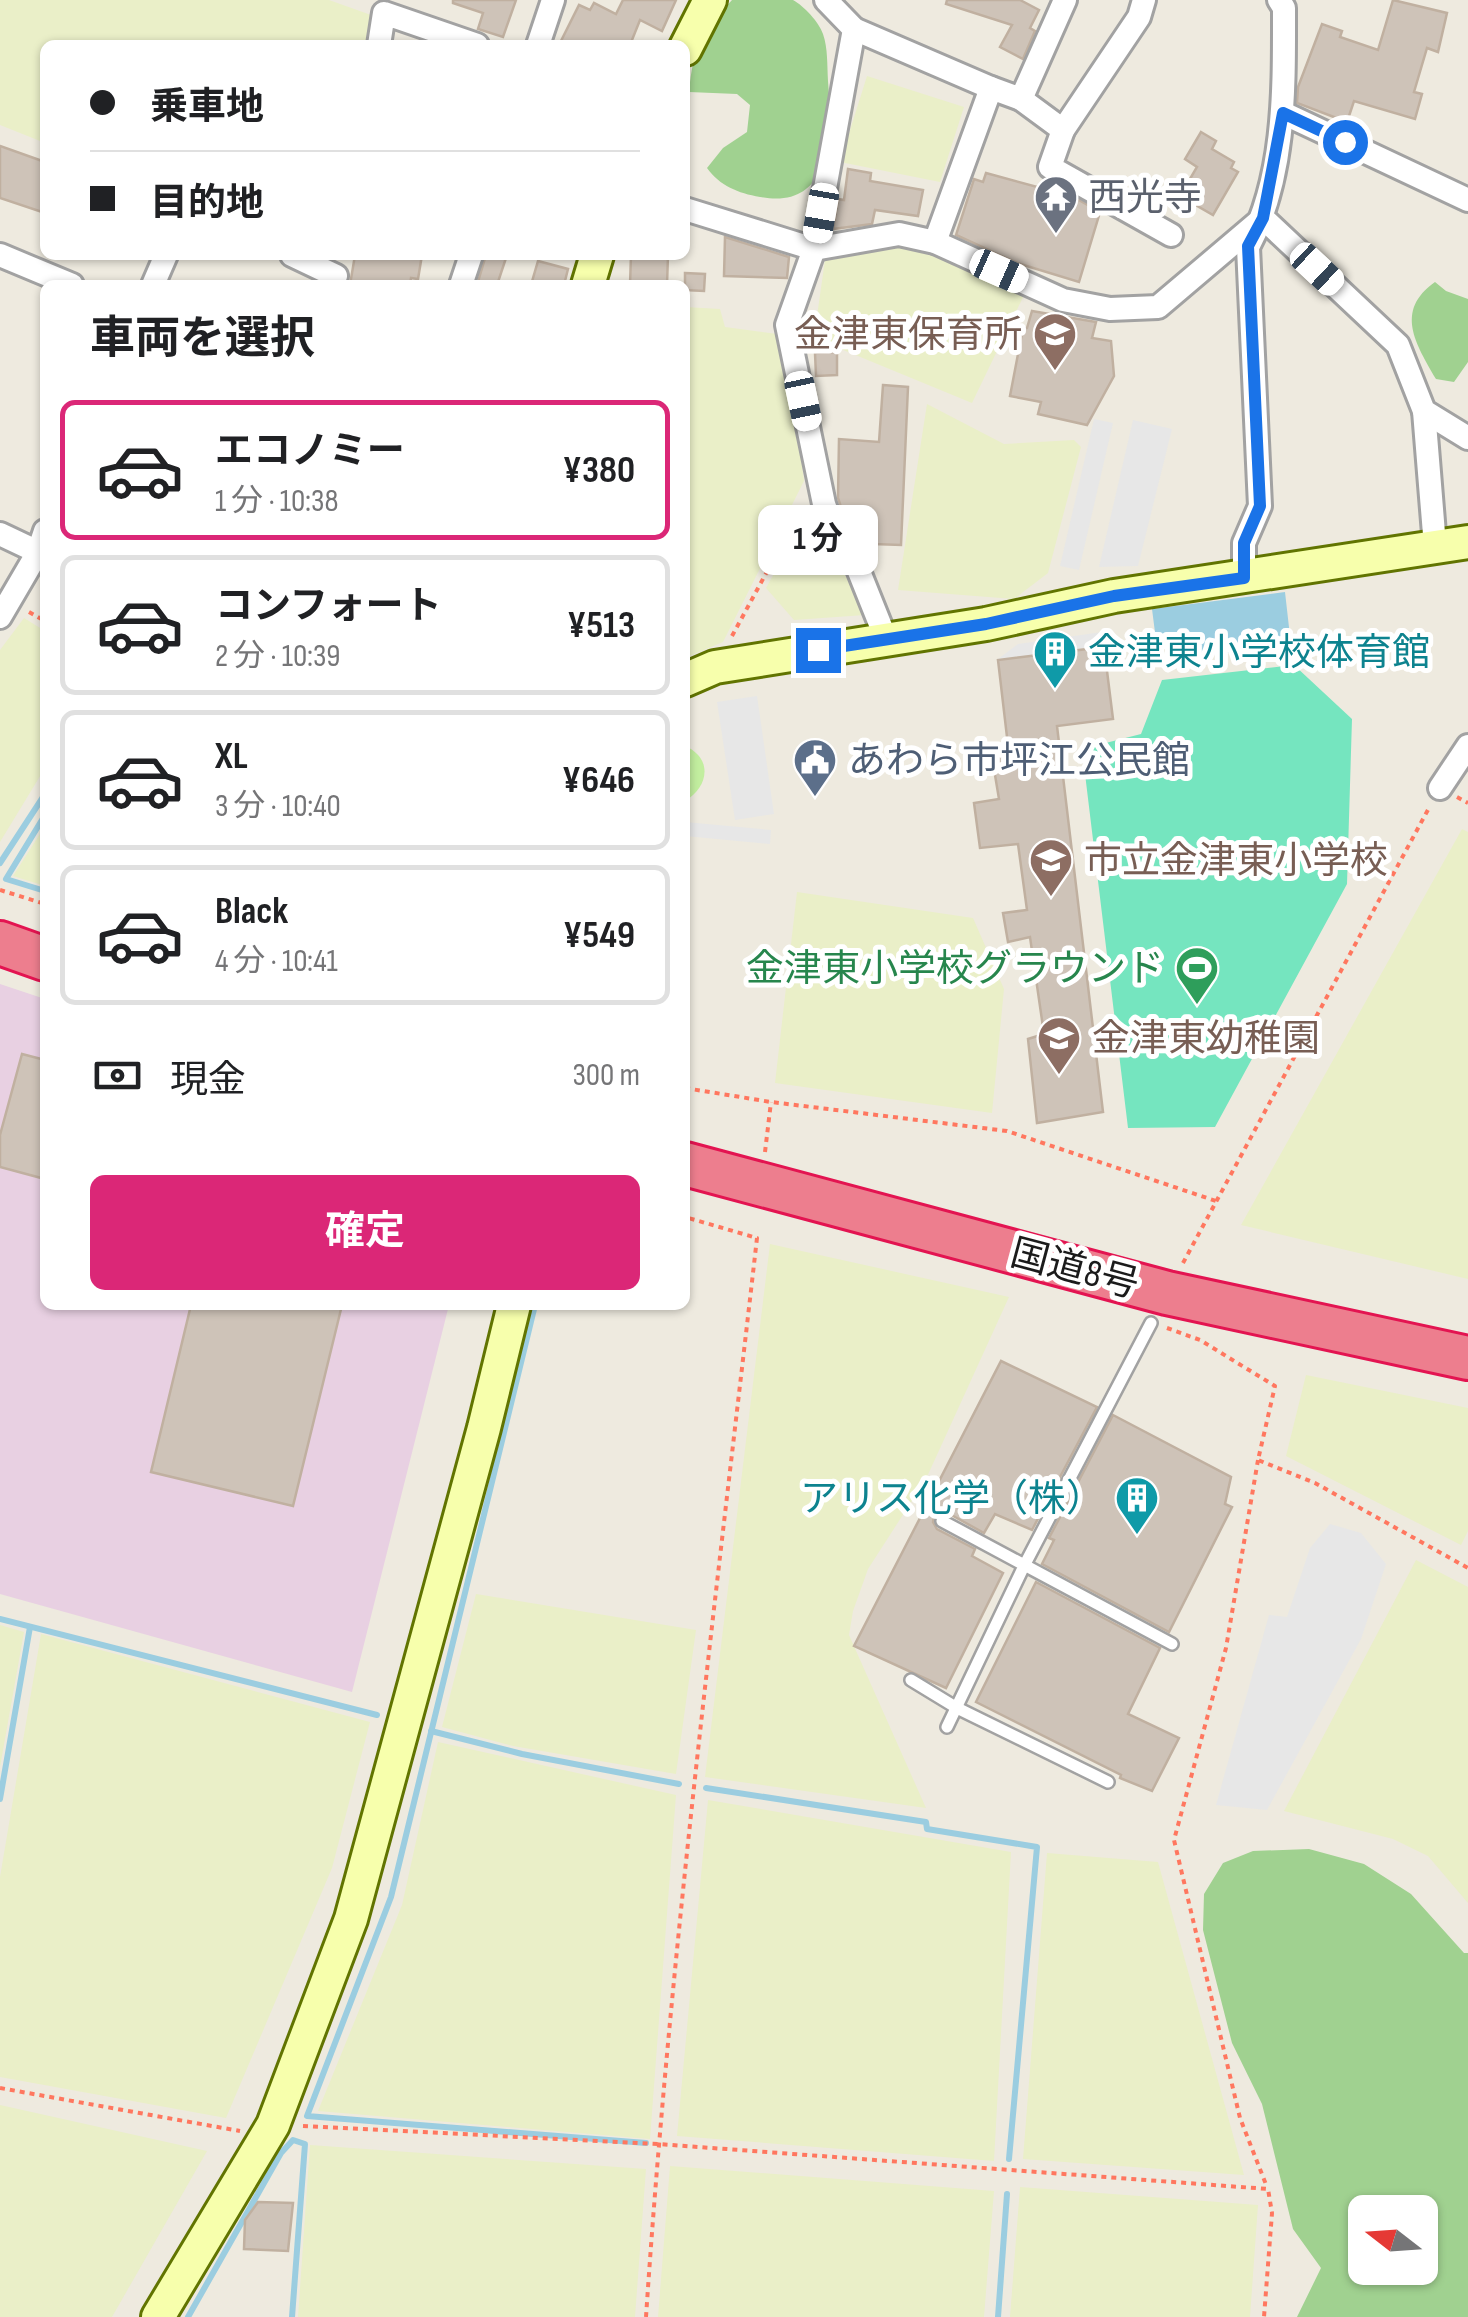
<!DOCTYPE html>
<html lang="ja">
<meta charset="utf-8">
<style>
body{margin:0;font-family:"Sofia Sans Condensed","Noto Sans JP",sans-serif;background:#f2f2f2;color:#202124;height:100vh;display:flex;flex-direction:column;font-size:38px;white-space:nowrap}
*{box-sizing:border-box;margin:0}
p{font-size:32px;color:#757577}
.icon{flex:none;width:55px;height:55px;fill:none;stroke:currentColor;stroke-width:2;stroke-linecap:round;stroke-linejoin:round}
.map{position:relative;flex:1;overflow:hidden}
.drawer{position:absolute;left:40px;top:280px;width:650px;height:1030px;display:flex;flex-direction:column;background:#fff;border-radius:15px;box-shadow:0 2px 8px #0004}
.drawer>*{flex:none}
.hud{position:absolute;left:40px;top:40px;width:650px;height:220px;border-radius:15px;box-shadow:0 2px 8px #0004;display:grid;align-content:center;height:220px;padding:0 50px;background:#fff}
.needle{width:65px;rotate:287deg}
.tools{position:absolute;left:1348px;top:2195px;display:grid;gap:20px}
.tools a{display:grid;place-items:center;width:90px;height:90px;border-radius:15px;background:#fff;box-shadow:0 2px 8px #0004;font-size:50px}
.end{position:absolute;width:45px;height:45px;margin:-22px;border:12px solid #1a73e8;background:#fff;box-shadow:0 0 0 5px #fff}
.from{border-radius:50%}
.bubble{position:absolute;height:70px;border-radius:15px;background:#fff;box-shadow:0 2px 8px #0004;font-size:32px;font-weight:700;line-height:70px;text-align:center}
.car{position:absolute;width:30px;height:60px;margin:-30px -15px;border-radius:12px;box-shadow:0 0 8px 2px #0007;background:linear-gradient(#fff 24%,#345 0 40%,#fff 0 76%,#345 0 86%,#fff 0)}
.hud b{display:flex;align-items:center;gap:35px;height:95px;font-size:38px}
.hud b+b{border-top:2px solid #e0e0e0}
.hud i{width:25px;height:25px;background:#202124}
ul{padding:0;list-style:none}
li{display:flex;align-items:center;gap:30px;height:140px;margin:0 20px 15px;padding:0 30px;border:5px solid #e0e0e0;border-radius:15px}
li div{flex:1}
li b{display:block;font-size:38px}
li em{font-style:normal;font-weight:700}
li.on{border-color:#db2777}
li>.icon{width:90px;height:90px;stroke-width:1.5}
h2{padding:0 50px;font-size:45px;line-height:120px}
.pay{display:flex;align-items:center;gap:25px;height:110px;padding:0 50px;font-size:38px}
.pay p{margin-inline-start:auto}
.button{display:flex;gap:20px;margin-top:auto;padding:20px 50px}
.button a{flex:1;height:115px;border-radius:15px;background:#db2777;color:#fff;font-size:40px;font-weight:700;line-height:115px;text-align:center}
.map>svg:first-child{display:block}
.industrial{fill:#e8d0e2}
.farmland{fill:#eaefc8}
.grass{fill:#c2ee9f}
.forest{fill:#a0d190;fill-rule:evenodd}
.pitch{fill:#75e5bf}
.parking{fill:#e7e7e7}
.water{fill:#9bcde0}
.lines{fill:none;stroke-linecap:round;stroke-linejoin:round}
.stream{stroke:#9bcde0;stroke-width:6}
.building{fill:#cec3b8;stroke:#c0b0a0;stroke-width:2.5}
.lane-casing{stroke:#a2a2a2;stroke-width:16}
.street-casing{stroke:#a2a2a2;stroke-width:28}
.secondary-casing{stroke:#617400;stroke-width:38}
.highway-casing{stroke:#e31451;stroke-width:48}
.path{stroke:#ff775f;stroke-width:4;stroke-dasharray:5 5;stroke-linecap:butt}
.lane{stroke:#fff;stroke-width:11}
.street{stroke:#fff;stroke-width:22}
.secondary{stroke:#f7ffac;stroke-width:32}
.highway{stroke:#ed7e8e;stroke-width:42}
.route{stroke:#1a73e8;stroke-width:12}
.labels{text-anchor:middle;stroke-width:10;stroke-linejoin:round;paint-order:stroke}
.worship-label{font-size:38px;fill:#5b616d;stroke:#fff;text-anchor:start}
.education-label{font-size:38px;fill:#785e54;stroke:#fff;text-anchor:start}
.culture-label{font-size:38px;fill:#0d838f;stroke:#fff;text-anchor:start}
.service-label{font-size:38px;fill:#4e5e75;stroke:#fff;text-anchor:start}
.leisure-label{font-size:38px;fill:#27864d;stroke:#fff;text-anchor:end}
.street-label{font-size:38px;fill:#1b1b1b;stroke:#fff}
</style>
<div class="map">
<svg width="1468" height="2317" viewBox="0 0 1468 2317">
<rect width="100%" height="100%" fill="#eeeadf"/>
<polygon class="industrial" points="0,984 45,999 45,1305 449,1305 352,1692 0,1594"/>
<g class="farmland">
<polygon points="0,0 329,0 371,15 365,45 45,45 45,143 0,125"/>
<polygon points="867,76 964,107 940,182 840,162"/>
<polygon points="906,245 940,252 1025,293 972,403 836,347 815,330 825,260"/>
<polygon points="685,307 720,309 725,327 785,335 804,481 723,642 685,658"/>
<polygon points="927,404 1004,444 1074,440 1081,447 1048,573 1014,599 898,590"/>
<polygon points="813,503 837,559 865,615 794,620 766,588"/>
<polygon points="24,618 45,631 45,768 0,842 0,650"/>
<polygon points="45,826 45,886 13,876"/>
<polygon points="1462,829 1468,832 1468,1279 1241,1225"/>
<polygon points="797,892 973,918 1004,989 992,1113 775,1083"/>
<polygon points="770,1244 1009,1297 926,1479 868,1569 853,1611 849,1635 926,1808 705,1777"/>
<polygon points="1306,1375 1468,1408 1468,1531 1461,1545 1286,1456"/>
<polygon points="1416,1560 1468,1587 1468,1903 1428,1856 1393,1839 1284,1811"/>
<polygon points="476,1594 696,1630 676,1774 513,1746 442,1727"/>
<polygon points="0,1625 24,1632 0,1767"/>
<polygon points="41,1634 370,1722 332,1868 226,2118 0,2077 0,1877"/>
<polygon points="438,1742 676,1795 650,2139 318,2111 402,1905"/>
<polygon points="708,1800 1011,1852 994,2161 677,2136"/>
<polygon points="1047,1853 1158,1862 1244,2175 1023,2159"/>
<polygon points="0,2105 207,2151 112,2317 0,2317"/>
<polygon points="310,2145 646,2169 635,2317 298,2317"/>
<polygon points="670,2166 994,2191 984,2317 658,2317"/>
<polygon points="1020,2187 1258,2205 1250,2317 1010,2317"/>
</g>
<path class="grass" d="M 685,746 C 713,758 709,787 685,801 Z"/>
<g class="forest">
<path d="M 732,0 L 793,0 C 804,6 819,22 823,34 C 828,48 827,66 828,81 C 832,131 834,211 760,197 C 738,193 720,186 707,168 L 723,148 L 747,132 L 750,105 L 737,94 L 689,92 C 693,47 702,33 732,0 Z"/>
<path d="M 1435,282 L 1446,291 L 1468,299 L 1468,362 L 1454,382 L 1436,379 C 1416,344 1394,311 1435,282 Z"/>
<path d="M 1309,1849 L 1364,1864 L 1411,1894 L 1464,1953 L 1468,1953 L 1468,2317 L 1297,2317 L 1321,2268 L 1293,2229 L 1262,2104 L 1232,2043 L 1203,1930 L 1204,1894 L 1223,1863 L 1253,1851 ZM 1420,2212 L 1420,2268 L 1365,2268 L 1365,2212 Z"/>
</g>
<polygon class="pitch" points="1294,665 1352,719 1347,884 1215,1127 1128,1128 1082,749 1141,734 1162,680"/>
<g class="parking">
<polygon points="1094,419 1113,423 1079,570 1060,566"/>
<polygon points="1133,420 1172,429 1138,566 1099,567"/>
<polygon points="1102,632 1104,646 998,659 1018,644"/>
<polygon points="757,696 774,814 735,820 717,702"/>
<polygon points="685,822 771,830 770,844 685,836"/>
<polygon points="1330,1524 1361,1533 1386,1564 1361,1639 1267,1810 1216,1805 1269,1615 1287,1617 1310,1548"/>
</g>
<polygon class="water" points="1285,592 1291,645 1181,659 1179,645 1157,648 1152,609"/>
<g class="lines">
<g class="stream">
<polyline points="45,815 6,879 45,891"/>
<polyline points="0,863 45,794"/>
<polyline points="535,1305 391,1897 307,2116 646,2143"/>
<polyline points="0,1619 377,1715"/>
<polyline points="431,1731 522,1754 679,1784"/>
<polyline points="706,1788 926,1822 927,1829 1037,1847 1009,2159"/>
<polyline points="0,1799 30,1627"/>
<polyline points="188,2317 281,2153 293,2140 305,2144 292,2317"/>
<polyline points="998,2317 1007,2194"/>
</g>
</g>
<g class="building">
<polygon points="453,0 516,0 503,37 478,29 483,13 453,3"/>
<polygon points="623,0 676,0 662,31 640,20 630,45 559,45 579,5 590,10 594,3 616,14"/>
<polygon points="947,0 1020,0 1039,10 1030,28 1035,31 1023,59 1000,47 1012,25 946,4"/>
<polygon points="1393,0 1447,13 1438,52 1427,48 1414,92 1422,94 1415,119 1354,101 1347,122 1297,103 1298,87 1322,24 1342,31 1340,37 1378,50"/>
<polygon points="1201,132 1216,141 1212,149 1234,162 1231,168 1238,172 1213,215 1180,196 1197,167 1185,159"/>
<polygon points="0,146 45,162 45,213 0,198"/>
<polygon points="848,169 871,173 870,181 923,190 918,216 875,210 872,224 833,229 838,199 844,200"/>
<polygon points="986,173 1052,191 1054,186 1100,212 1079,282 1017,263 956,235 974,179 983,182"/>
<polygon points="725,237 789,257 787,278 724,276"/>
<polygon points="355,255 422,255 418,279 411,278 410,285 350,285"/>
<polygon points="486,255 507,255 497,285 477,285"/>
<polygon points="631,255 668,255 667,285 630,285"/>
<polygon points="538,261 568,269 564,285 531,285"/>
<polygon points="685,273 705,274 704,291 685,290"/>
<polygon points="1032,311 1096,322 1092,338 1111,341 1114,376 1087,425 1038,414 1041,402 1010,396 1023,328 1027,328"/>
<polygon points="837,352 837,375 816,376 815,353"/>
<polygon points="883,385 908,387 901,545 874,544 875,529 848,528 848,514 843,513 838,498 839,439 879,442"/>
<polygon points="1104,647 1113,719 1057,726 1103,1112 1037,1123 1028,1039 1044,1034 1030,937 1008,942 1003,913 1027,910 1018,844 980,848 974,803 999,799 992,757 1009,754 998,660"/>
<polygon points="22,1054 45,1060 45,1179 0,1167 0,1135"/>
<polygon points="191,1305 342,1305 293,1506 151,1472"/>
<polygon points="1001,1361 1097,1407 1032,1530 995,1514 984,1533 946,1512 934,1516 933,1522 937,1529 975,1549 972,1556 1003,1573 946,1688 854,1646"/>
<polygon points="1113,1415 1231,1477 1225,1504 1232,1507 1169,1632 1042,1564 1054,1540 1049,1538"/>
<polygon points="1036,1582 1160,1648 1128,1714 1179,1738 1152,1791 1120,1778 1121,1775 976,1702"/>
<polygon points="258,2202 293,2203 288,2251 244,2249 245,2220"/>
</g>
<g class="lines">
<g class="lane-casing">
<g id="lane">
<polyline points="942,1521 1172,1644"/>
<polyline points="911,1680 957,1708 1108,1782"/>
<polyline points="947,1727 1024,1566 1151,1323"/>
</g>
</g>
<g class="street-casing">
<g id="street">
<polyline points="826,0 854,29 814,249 787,325 824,504 839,546 856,564 886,639"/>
<polyline points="854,29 991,88"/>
<polyline points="379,45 384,13 477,45"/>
<polyline points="538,45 553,0"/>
<polyline points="1021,99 1063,130 1050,167 1171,235"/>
<polyline points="1283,113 1468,200"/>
<polyline points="1063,130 1139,17 1144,0"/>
<polyline points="685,209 814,249 899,234 935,242 1063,300 1110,309 1158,307 1263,218"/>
<polyline points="1263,218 1398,345 1424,411 1468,438"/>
<polyline points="935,242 991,88 1021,99 1065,0"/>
<polyline points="0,255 72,285"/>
<polyline points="292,255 336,276"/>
<polyline points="153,285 166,255"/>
<polyline points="461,285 471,255"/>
<polyline points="1424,411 1435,546"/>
<polyline points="0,534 38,552 45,531"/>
<path d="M 1244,578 L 1244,543 L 1260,506 L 1248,247 C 1286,175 1284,87 1284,8 L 1279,0"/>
<polyline points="0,617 38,552"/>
<polyline points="1440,788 1468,746"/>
</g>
</g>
<g class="secondary-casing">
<g id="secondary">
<polyline points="685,49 710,0"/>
<polyline points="588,285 597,255"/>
<polyline points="685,680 715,667 986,624 1114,596 1468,542"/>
<polyline points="158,2317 273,2125 351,1919 484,1428 514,1305"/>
</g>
</g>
<g class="highway-casing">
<g id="highway">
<polyline points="0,943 45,959"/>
<polyline points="685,1164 1167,1293 1468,1358"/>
</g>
</g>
<g class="path">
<polyline points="29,612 45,621"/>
<polyline points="732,636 801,509"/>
<polyline points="1457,797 1468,803"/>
<polyline points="0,890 45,904"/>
<polyline points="685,1088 771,1102 1007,1131 1216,1201"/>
<polyline points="765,1152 771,1102"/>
<polyline points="1183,1263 1430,806"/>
<polyline points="1167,1328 1200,1340 1275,1386 1258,1460 1315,1483 1468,1568"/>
<polyline points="1258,1460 1226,1648 1174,1840 1240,2118 1267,2187"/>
<polyline points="0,2088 240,2131"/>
<polyline points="303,2126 658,2144 1268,2189 1272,2213 1264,2317"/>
<path d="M 646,2317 C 670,1956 716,1597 757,1238 L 685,1217"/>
</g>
<use href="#lane" class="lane"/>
<use href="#street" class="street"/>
<use href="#secondary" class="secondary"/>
<use href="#highway" class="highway"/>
</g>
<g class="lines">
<polyline class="route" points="818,650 986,624 1114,596 1244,578 1244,543 1260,506 1248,246 1263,218 1283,113 1345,142"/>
</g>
<defs>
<g id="temple-pin" transform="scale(2.25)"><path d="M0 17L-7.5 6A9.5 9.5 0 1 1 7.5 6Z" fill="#6b7280" stroke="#fff"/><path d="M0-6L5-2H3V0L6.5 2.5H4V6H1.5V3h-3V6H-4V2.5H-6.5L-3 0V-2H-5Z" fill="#fff"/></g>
<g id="school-pin" transform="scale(2.25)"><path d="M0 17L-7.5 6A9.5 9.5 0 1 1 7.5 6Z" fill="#8d6e63" stroke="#fff"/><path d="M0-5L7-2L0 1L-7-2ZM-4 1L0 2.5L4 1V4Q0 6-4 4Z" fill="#fff"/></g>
<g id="building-pin" transform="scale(2.25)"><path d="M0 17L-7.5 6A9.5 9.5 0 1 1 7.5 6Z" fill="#0f9aa8" stroke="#fff"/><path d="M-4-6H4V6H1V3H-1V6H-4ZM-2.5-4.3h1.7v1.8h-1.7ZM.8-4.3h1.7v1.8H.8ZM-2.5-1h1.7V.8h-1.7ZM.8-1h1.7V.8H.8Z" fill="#fff"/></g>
<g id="civic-pin" transform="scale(2.25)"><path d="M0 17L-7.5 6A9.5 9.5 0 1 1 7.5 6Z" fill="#5c6f8a" stroke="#fff"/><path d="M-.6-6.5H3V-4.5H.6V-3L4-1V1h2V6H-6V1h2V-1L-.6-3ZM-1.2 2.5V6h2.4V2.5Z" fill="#fff"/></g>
<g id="stadium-pin" transform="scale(2.25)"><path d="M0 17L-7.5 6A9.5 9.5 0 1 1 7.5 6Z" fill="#2e9e5b" stroke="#fff"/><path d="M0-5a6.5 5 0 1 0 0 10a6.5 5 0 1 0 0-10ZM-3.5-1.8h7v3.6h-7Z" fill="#fff"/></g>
</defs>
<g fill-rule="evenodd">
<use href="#temple-pin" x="1056" y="197"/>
<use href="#school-pin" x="1055" y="334"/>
<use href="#building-pin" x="1055" y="652"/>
<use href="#civic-pin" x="815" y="760"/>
<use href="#school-pin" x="1051" y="860"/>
<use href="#stadium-pin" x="1197" y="968"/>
<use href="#school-pin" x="1059" y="1038"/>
<use href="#building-pin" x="1137" y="1498"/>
</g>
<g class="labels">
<g class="worship-label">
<text x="1088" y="210">西光寺</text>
</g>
<g class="education-label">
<text x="1022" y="347" text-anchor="end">金津東保育所</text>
<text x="1084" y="873">市立金津東小学校</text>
<text x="1092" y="1051">金津東幼稚園</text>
</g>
<g class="culture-label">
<text x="1088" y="665">金津東小学校体育館</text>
<text x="1104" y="1511" text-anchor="end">アリス化学（株）</text>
</g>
<g class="service-label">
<text x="848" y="773">あわら市坪江公民館</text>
</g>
<g class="leisure-label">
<text x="1164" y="981">金津東小学校グラウンド</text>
</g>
<g class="street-label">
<text transform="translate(1075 1268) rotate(15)" y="13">国道8号</text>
</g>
</g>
</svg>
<div class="tools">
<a><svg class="needle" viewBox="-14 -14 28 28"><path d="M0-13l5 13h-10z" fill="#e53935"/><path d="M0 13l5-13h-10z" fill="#757577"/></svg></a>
</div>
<i class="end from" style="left:1345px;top:142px"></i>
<i class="end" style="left:818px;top:650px"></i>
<div class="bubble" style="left:758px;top:505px;width:120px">1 分</div>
<i class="car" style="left:821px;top:213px;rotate:190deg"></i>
<i class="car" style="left:1317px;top:269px;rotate:133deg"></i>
<i class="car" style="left:999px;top:271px;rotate:114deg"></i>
<i class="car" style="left:803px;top:401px;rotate:168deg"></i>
<div class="hud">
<b><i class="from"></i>乗車地</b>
<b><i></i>目的地</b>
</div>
<section class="drawer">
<h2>車両を選択</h2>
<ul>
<li class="on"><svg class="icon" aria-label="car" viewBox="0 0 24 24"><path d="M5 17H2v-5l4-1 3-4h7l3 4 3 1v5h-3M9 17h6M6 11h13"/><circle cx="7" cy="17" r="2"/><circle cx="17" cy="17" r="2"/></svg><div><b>エコノミー</b><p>1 分 · 10:38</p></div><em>¥380</em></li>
<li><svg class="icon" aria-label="car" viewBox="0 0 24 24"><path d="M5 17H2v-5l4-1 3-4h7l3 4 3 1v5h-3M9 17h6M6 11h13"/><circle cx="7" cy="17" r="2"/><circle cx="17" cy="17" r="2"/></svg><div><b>コンフォート</b><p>2 分 · 10:39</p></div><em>¥513</em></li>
<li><svg class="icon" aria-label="car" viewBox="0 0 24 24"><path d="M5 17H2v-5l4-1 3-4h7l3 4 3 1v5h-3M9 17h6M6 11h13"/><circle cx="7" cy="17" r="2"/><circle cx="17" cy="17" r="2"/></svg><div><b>XL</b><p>3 分 · 10:40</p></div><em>¥646</em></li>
<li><svg class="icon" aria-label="car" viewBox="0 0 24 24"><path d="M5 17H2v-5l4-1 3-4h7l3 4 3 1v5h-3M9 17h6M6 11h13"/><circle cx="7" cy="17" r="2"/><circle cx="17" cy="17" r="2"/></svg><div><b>Black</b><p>4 分 · 10:41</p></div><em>¥549</em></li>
</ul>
<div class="pay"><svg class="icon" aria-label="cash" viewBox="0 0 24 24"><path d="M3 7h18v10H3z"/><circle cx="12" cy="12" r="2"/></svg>現金<p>300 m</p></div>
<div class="button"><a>確定</a></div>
</section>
</div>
